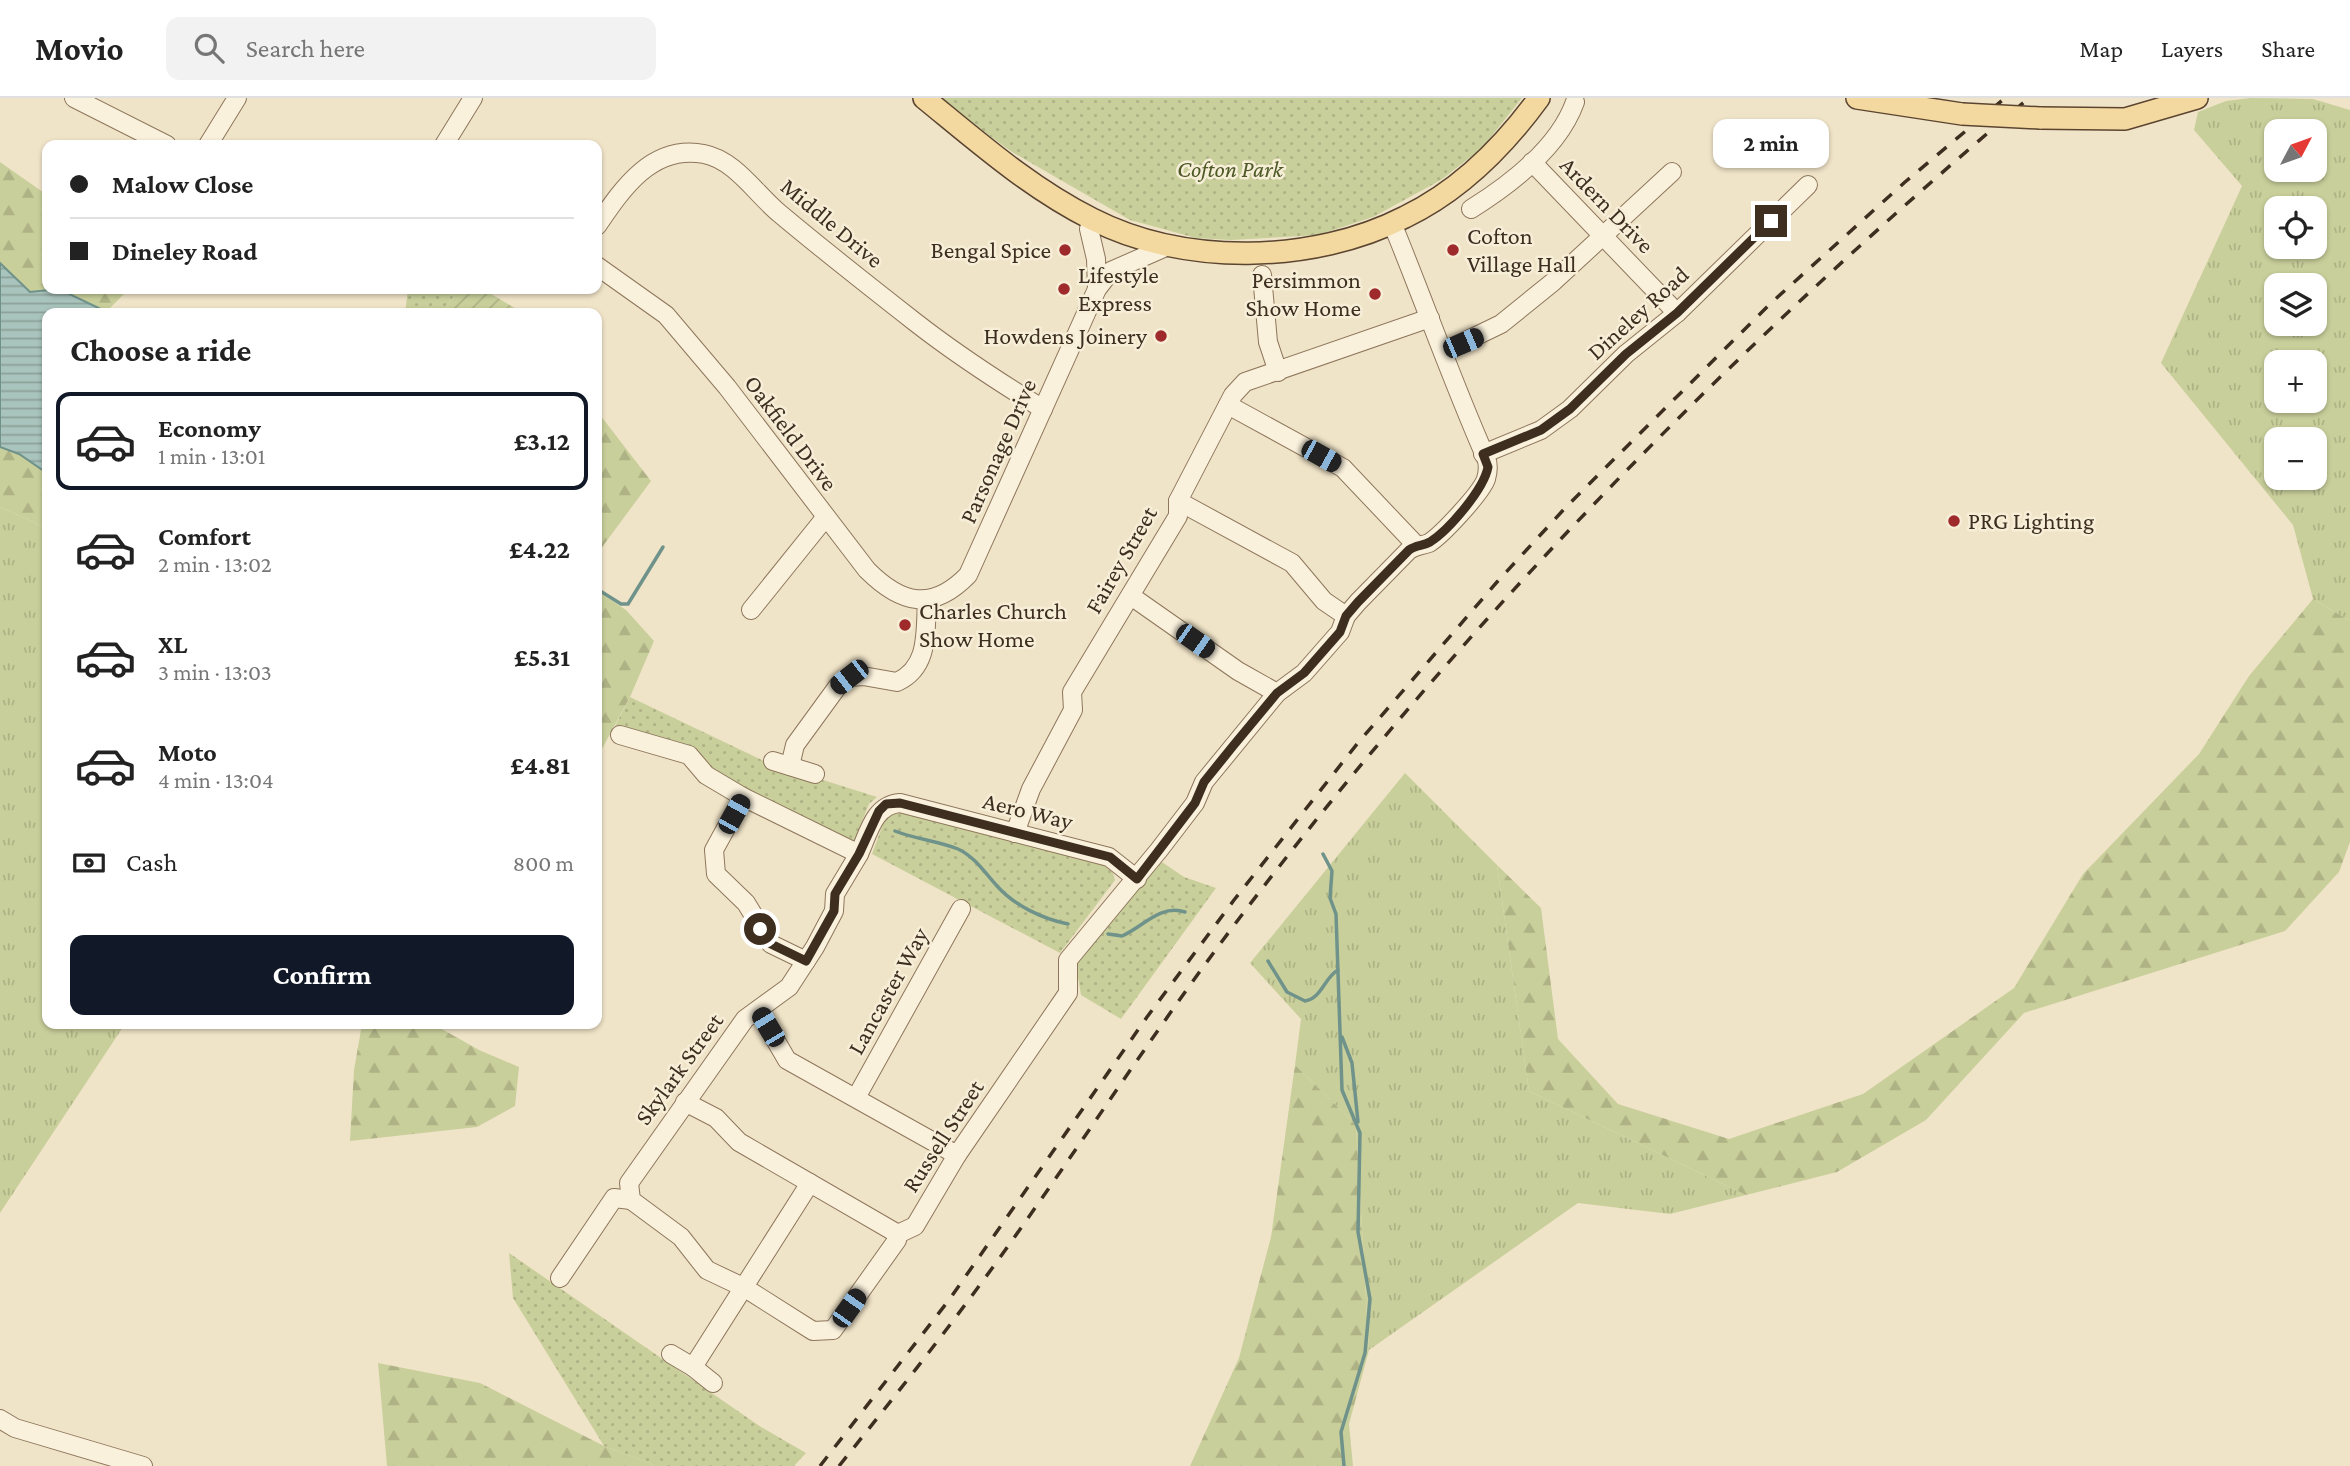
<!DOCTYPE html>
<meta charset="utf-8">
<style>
body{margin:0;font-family:"Crimson Pro",serif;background:#f2f2f2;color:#222;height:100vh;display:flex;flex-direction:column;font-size:26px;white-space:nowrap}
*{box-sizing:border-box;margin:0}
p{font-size:23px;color:#767676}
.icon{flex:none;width:38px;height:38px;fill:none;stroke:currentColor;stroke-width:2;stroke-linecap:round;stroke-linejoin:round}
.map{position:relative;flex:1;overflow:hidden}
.details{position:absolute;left:42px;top:210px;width:560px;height:721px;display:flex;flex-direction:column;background:#fff;border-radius:14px;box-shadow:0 2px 5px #0004}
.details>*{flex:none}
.top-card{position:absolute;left:42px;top:42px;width:560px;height:154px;border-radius:14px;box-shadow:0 2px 5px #0004;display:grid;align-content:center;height:154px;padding:0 28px;background:#fff}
.needle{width:46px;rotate:49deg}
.buttons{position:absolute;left:2264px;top:21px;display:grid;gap:14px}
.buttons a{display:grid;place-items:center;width:63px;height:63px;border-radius:14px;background:#fff;box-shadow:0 2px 5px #0004;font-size:35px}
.end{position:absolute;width:32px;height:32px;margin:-16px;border:9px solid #3d2e20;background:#fff;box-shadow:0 0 0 4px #fff}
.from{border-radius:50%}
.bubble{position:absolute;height:49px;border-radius:14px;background:#fff;box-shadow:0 2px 5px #0004;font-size:23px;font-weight:700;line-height:49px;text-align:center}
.car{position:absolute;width:21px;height:42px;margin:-21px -10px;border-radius:9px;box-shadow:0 0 5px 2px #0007;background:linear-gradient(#222 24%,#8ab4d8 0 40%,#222 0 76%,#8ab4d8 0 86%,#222 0)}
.top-card b{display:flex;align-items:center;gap:24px;height:66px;font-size:26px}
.top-card b+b{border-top:2px solid #e0e0e0}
.top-card i{width:18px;height:18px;background:#222}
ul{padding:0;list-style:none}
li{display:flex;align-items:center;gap:21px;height:98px;margin:0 14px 10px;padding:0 14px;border:4px solid transparent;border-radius:14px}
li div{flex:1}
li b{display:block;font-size:26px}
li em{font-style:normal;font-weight:700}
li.selected{border-color:#111827}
li>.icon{width:63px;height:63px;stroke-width:1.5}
h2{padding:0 28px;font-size:32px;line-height:84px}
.pay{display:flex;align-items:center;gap:18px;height:77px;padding:0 28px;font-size:26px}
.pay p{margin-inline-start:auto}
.primary-button{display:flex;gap:14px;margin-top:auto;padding:14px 28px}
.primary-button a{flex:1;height:80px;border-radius:14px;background:#111827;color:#fff;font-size:28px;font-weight:700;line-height:80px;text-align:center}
header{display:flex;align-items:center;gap:42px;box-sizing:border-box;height:98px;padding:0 35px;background:#fff;border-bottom:2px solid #e0e0e0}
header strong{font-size:33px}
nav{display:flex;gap:38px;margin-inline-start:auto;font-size:24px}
.search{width:490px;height:63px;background:#f2f2f2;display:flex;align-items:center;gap:18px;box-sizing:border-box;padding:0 24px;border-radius:14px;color:#767676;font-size:26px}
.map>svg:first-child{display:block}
.grass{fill:url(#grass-tufts);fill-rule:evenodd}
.forest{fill:url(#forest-firs)}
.park{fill:url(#park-dots)}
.garden{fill:url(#garden-furrows)}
.water{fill:url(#water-rules);stroke:#6f938a;stroke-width:2}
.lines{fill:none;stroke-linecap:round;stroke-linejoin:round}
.stream{stroke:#6f938a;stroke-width:3.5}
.minor-casing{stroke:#8d765c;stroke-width:20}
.major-casing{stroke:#5b4430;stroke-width:24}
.minor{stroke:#faf1dc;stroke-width:18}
.major{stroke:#f3d9a0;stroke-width:21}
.rail{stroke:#3d2e20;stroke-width:3.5;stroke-dasharray:12 12;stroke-linecap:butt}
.major-bridge-casing{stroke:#5b4430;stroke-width:24;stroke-linecap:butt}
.major-bridge{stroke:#f3d9a0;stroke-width:21}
.route{stroke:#3d2e20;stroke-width:9}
.poi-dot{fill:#9e2a2b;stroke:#f7eed8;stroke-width:2.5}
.labels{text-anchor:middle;stroke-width:5;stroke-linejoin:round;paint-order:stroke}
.park-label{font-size:24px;font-style:italic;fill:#4d5a26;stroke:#f7eed8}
.street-label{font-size:24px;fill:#3d2e20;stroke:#f7eed8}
.poi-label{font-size:24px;fill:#3d2e20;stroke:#f7eed8;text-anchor:start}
</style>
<header>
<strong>Movio</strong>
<div class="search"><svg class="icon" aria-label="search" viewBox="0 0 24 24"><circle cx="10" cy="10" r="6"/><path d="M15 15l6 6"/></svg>Search here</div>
<nav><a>Map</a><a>Layers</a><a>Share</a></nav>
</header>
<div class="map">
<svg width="2350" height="1368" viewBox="0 0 2350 1368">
<defs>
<pattern id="grass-tufts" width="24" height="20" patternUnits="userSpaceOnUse" patternTransform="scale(1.75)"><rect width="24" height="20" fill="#c9cf9b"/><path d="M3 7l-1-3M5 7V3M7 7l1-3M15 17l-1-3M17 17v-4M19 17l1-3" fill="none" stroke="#aeb285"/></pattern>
<pattern id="forest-firs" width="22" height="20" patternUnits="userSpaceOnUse" patternTransform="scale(1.75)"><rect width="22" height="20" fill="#c9cf9b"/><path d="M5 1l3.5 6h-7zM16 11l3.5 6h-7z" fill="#aeb285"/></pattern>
<pattern id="park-dots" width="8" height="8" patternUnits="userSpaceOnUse" patternTransform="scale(1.75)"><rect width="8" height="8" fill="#c9cf9b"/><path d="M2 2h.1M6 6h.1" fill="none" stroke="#aeb285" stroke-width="1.8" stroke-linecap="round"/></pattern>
<pattern id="garden-furrows" width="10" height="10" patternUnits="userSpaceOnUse" patternTransform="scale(1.75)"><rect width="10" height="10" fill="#c9cf9b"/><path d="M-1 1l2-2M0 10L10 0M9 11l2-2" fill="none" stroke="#aeb285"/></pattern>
<pattern id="water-rules" width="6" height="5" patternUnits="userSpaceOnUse" patternTransform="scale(1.75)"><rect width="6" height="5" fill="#a9c4bc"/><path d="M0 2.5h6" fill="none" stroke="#8ba098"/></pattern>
</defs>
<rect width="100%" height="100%" fill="#f0e4c8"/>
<g class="grass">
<path d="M 2250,0 L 2313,1 L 2350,12 L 2350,523 L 2313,501 L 2293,427 L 2161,265 L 2242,88 L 2194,32 L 2198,14 L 2226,3 ZM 2277,33 L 2315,33 L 2315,72 L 2277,72 ZM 2277,110 L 2315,110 L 2315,149 L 2277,149 ZM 2277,187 L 2315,187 L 2315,226 L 2277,226 ZM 2277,264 L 2315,264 L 2315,303 L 2277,303 ZM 2277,341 L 2315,341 L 2315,380 L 2277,380 Z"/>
<polygon points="0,409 36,425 47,434 47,926 125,926 0,1115"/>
<polygon points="1405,675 1497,767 1529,993 1746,1097 1670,1116 1578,1105 1369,1252 1356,1027 1295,967 1301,921 1250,865"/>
</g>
<g class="forest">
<polygon points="0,64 47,97 47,191 129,191 107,213 59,191 30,194 0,165"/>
<polygon points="597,313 651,383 597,456"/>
<polygon points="0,349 19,356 47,375 47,434 36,425 0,409"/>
<polygon points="597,493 626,512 654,543 630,599 597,660"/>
<polygon points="2313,501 2350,523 2350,744 2339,774 2285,833 2024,915 1926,1022 1837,1074 1746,1097 1529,993 1497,767 1541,810 1558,941 1618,1006 1729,1041 1863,996 2014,890 2083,776 2199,656 2249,578"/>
<polygon points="362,926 433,926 479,952 519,969 515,1008 477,1029 350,1043 354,972"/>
<polygon points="1295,967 1356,1027 1369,1252 1349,1326 1353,1368 1190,1368 1239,1260 1271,1139"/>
<polygon points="378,1265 480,1285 604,1348 657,1368 387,1368"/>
</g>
<g class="park">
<polygon points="938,0 1522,0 1482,50 1441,82 1373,119 1318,137 1231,142 1196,140 1130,122 1012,54"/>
<polygon points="408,191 458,191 443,215 405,215"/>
<polygon points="630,599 766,664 877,699 869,706 852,748 719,677 695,651 615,628"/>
<polygon points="899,713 1102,766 1113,775 1115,782 1060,855 872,756 886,718"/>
<polygon points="1162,764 1184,779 1216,790 1121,921 1081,897 1076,868 1102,831"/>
<polygon points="509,1155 761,1329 806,1355 794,1368 657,1368 604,1348 513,1200"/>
</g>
<polygon class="garden" points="458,191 483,191 523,215 443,215"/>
<polygon class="water" points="0,165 30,194 59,191 109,215 47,215 47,375 19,356 0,349"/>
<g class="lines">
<g class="stream">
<polyline points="597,491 621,506 628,506 663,449"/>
<path d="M 895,733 C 915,741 938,743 958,751 C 975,759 985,775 997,788 C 1015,808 1043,821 1068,826"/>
<polyline points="1323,756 1332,773 1330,800 1336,816 1342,992 1360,1035 1358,1134 1370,1201 1365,1255 1341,1334 1344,1368"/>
<path d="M 1108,836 L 1122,838 C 1143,829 1160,806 1185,814"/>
<path d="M 1268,863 L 1287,894 L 1305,903 C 1322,900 1324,880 1338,872"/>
<polyline points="1342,939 1352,965 1358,1024"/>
</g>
<g class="minor-casing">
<g id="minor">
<polyline points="74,0 167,47"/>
<polyline points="208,47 237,0"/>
<polyline points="444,47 473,0"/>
<polyline points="1532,64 1677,215"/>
<path d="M 1471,111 C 1511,86 1559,49 1575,4"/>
<polyline points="1093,122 1089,131 1096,161 1097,191"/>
<path d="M 597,128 C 622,91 652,46 704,56 C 735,62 756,96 779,115 C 823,152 869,188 915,224 C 956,256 999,284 1043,311"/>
<path d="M 597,168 L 666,217 L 727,289 L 867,472 C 901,506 932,514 968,477 L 1097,191 L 1111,173 L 1168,148"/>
<polyline points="1262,177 1268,244 1278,274"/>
<polyline points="1443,254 1501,226 1553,184 1672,74"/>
<polyline points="1228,307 1343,370 1416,447"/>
<polyline points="1483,356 1541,332 1570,311 1626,256 1677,215 1808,87"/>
<polyline points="1178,403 1292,465 1324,503 1346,518"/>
<polyline points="1131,498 1238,573 1277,595"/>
<polyline points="751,512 825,420"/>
<polyline points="620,637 689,657 706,677 743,699 714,752 716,776 746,805 771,846 806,863"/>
<polyline points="773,663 815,676"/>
<path d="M 790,668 L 795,647 L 838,588 L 849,579 L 863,578 L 897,584 C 930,569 925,533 927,502"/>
<path d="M 743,699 L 859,756 C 869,734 874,707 900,705 L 1109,759 L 1137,781"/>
<polyline points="1015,735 1031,691 1073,612 1072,594 1178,418 1178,403 1233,297 1245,284 1430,220"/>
<path d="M 859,756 L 835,796 L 834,813 L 815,849 L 789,889 L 745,921 L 629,1085 L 631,1102 L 681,1139 L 707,1172 L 745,1190 L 813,1233 L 833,1232 L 897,1142 L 898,1136 L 915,1128 L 957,1057 L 1068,895 L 1068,862 L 1159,752 L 1195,705 L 1204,684 L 1277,595 L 1304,575 L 1340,534 L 1346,518 L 1358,504 L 1409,452 C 1416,447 1421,448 1429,445 C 1442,437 1481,395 1486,381 C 1488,374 1489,367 1486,360 C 1452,283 1424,203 1392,125"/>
<polyline points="758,912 787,962 957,1057"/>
<polyline points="857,998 961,811"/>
<polyline points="685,1004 716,1020 739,1044 898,1136"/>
<polyline points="560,1180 614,1100 631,1102"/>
<polyline points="671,1256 693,1269 810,1085"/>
<polyline points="693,1269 713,1285"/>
<polyline points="0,1321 15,1330 143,1368"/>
</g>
</g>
<g class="major-casing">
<g id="major">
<path d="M 924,0 C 978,44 1030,90 1092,121 C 1184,168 1313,166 1405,119 C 1459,93 1504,48 1539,0"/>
<polyline points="1857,0 1962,16"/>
<polyline points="2040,20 2125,21 2197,0"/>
</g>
</g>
<use href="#minor" class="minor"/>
<use href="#major" class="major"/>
<g class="rail">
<polyline points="820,1368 949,1202 1147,919 1234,802 1357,646 1497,484 1567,408 1771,205 1905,84 2005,0"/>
<path d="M 839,1368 C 896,1297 953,1225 1006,1151 C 1084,1042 1157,929 1238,822 C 1470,516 1736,247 2029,0"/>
</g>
<g class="major-bridge-casing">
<polyline id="major-bridge" points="1962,16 2040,20"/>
</g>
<use href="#major-bridge" class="major-bridge"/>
</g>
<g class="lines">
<path class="route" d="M 760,831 L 771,846 L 806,863 L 834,813 L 835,796 L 859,756 L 879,713 L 886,706 L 900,705 L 1110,759 L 1137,781 L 1195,705 L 1204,684 L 1233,648 L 1277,595 L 1304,575 L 1340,534 L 1346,518 L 1358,504 L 1409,452 C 1416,447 1423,448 1430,444 C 1449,432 1484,391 1488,369 L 1483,356 L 1541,332 L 1570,311 L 1626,256 L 1677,215 L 1771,123"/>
</g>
<g class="poi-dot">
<circle cx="1065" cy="152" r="7"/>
<circle cx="1453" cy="152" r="7"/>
<circle cx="1064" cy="191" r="7"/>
<circle cx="1375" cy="196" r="7"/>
<circle cx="1161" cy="238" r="7"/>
<circle cx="1954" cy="423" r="7"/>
<circle cx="905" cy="527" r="7"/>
</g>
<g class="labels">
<g class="park-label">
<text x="1230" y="79">Cofton Park</text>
</g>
<g class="street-label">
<text transform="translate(1607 107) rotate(46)" y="8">Ardern Drive</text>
<text transform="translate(832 125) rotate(40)" y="8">Middle Drive</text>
<text transform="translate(1638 215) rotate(-42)" y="8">Dineley Road</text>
<text transform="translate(791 335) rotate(53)" y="8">Oakfield Drive</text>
<text transform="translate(998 353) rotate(-66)" y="8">Parsonage Drive</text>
<text transform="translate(1121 462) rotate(-60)" y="8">Fairey Street</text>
<text transform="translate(1028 713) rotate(14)" y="8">Aero Way</text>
<text transform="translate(888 893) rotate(-61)" y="8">Lancaster Way</text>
<text transform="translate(679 971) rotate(-54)" y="8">Skylark Street</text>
<text transform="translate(943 1038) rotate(-57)" y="8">Russell Street</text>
</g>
<g class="poi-label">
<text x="1467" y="146">Cofton<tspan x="1467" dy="28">Village Hall</tspan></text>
<text x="1051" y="160" text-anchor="end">Bengal Spice</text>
<text x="1078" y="185">Lifestyle<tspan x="1078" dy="28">Express</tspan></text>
<text x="1361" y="190" text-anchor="end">Persimmon<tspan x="1361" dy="28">Show Home</tspan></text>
<text x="1147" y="246" text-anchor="end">Howdens Joinery</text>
<text x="1968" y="431">PRG Lighting</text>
<text x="919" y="521">Charles Church<tspan x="919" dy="28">Show Home</tspan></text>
</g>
</g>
</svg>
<div class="buttons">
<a><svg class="needle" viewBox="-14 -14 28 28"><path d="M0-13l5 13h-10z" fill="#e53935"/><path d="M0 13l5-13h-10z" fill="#767676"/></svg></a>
<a><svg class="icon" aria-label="locate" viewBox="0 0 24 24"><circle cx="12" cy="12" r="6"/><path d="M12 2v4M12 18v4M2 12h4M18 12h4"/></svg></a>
<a><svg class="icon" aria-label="layers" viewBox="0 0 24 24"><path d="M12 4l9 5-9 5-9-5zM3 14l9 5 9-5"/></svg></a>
<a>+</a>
<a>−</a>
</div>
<i class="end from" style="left:760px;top:831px"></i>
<i class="end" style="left:1771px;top:123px"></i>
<div class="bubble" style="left:1713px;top:21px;width:116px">2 min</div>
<i class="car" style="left:1463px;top:245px;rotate:67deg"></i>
<i class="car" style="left:1321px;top:358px;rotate:119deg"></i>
<i class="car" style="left:1195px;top:543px;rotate:125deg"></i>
<i class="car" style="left:849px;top:579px;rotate:232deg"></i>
<i class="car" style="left:734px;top:716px;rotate:29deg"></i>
<i class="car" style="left:768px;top:929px;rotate:329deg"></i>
<i class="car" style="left:849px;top:1210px;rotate:35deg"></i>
<div class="top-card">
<b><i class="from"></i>Malow Close</b>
<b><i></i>Dineley Road</b>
</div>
<section class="details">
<h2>Choose a ride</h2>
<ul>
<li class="selected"><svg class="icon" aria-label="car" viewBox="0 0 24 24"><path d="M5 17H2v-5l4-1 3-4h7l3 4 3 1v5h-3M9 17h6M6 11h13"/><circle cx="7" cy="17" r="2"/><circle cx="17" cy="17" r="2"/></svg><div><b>Economy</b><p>1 min · 13:01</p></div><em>£3.12</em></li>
<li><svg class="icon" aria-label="car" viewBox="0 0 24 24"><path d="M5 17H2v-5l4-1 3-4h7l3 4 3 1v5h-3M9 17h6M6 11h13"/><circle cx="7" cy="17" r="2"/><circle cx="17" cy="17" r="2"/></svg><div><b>Comfort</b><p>2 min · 13:02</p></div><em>£4.22</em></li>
<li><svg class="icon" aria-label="car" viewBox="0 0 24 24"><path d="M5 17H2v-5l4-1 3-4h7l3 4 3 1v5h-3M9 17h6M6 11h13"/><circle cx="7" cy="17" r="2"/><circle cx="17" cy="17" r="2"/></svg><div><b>XL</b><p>3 min · 13:03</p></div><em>£5.31</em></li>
<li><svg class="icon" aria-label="car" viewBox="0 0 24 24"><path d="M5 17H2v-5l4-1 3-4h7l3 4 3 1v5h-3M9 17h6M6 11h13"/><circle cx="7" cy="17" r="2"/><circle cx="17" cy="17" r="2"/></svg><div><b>Moto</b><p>4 min · 13:04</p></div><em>£4.81</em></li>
</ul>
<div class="pay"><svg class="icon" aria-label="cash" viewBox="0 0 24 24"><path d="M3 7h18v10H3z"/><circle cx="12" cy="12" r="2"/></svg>Cash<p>800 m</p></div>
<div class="primary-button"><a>Confirm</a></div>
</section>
</div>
